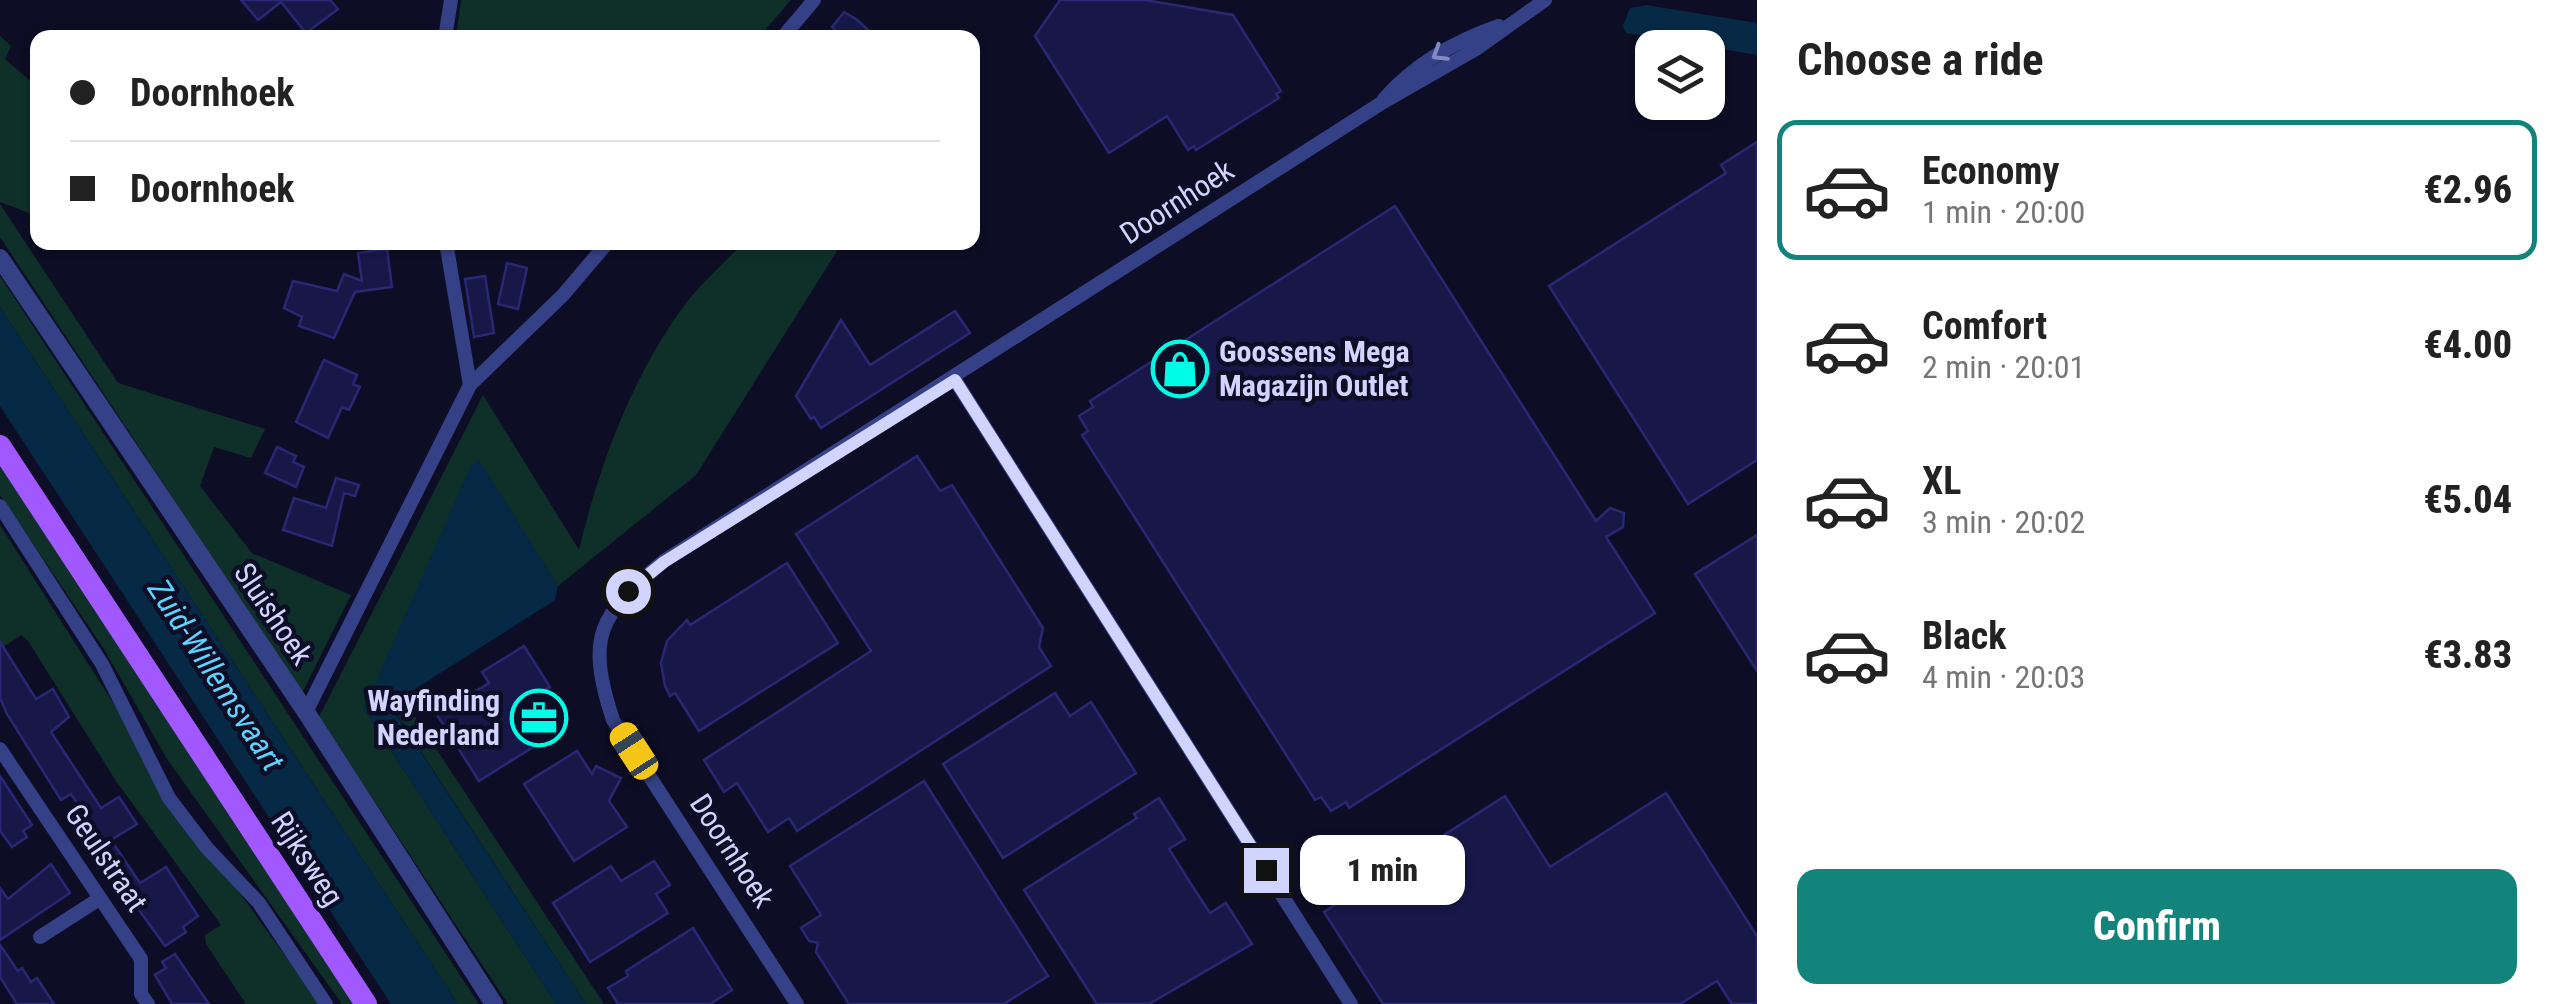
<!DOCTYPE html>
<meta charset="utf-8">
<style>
body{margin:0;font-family:"Roboto Condensed",sans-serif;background:#f2f2f2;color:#222;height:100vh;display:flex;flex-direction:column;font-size:38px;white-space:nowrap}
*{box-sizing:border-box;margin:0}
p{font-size:32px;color:#767676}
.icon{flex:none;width:55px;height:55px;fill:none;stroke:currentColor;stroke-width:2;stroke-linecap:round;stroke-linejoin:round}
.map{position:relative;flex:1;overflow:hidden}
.sheet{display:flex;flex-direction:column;background:#fff;width:800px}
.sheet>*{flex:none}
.banner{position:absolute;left:30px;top:30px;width:950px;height:220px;border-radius:20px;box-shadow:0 2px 8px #0004;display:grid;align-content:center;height:220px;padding:0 40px;background:#fff}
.controls{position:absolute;left:1635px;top:30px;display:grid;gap:20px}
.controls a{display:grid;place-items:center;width:90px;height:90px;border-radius:20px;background:#fff;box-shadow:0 2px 8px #0004;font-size:50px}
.end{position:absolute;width:45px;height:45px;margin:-22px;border:12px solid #d1d4ff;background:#111;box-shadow:0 0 0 5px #111}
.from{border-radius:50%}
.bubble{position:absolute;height:70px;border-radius:20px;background:#fff;box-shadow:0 2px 8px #0004;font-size:32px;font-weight:800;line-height:70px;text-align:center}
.car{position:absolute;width:30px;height:60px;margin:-30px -15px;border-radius:12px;box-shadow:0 0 8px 2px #0007;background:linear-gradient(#f5c518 24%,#345 0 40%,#f5c518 0 76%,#345 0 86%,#f5c518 0)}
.banner b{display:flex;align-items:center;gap:35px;height:95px;font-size:38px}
.banner b+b{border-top:2px solid #e0e0e0}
.banner i{width:25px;height:25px;background:#222}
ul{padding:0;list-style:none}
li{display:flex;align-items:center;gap:30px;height:140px;margin:0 20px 15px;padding:0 20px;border:5px solid transparent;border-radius:20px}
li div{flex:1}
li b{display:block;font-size:38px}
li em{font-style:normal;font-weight:800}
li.current{border-color:#13847b}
li>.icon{width:90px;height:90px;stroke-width:1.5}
h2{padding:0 40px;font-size:45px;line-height:120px}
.button{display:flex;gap:20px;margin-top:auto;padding:20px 40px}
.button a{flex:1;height:115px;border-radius:20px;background:#13847b;color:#fff;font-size:40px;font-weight:800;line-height:115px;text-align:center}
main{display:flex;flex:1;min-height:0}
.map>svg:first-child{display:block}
.green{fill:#0f3029}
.water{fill:#062945}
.building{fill:#181848;stroke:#292875;stroke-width:2.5}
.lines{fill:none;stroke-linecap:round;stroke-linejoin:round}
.minor{stroke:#354187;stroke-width:14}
.tertiary{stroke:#354187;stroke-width:18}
.primary{stroke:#a258ff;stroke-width:22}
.oneway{stroke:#838ac3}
.route{stroke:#d1d4ff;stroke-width:12}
.labels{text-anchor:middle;stroke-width:9;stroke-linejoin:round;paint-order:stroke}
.street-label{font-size:30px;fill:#d1d4ff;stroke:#0d0d25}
.poi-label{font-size:30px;font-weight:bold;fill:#d1d4ff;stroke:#0d0d25;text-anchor:start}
.water-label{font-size:32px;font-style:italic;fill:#5fd3ff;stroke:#0d0d25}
</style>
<main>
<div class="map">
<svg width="1757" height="1004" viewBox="0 0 1757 1004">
<rect width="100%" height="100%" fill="#0d0d25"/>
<g class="green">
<polygon points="461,0 791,0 759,37 456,37"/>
<polygon points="0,36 11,46 5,59 35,85 37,82 37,216 0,202"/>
<polygon points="0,204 118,383 265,429 251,458 214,447 200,486 252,553 351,595 302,693 0,237"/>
<path d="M 743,243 L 842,243 L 696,475 L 558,586 L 479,461 L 364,709 L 556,1004 L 508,1004 L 319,717 L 483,395 L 579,550 C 599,467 630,381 681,310 C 698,286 723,264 743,243 Z"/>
<polygon points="0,276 479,1004 458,1004 0,307"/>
<polygon points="0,465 358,1004 342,1004 167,759 104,649 0,495"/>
<polygon points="0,525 192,827 320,1004 246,1004 206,944 205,935 221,925 116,781 28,641 21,635 0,649"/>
<polygon points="390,704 412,712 604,1004 586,1004"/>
</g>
<g class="water">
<polygon points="1646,5 1757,23 1757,55 1626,33 1623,26 1630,8"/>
<polygon points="0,307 458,1004 391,1004 0,406"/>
<polygon points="479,460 558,586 555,600 390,705 586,1004 556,1004 364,709 471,465"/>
</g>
<g class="building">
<polygon points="241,0 330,0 338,9 306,33 281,2 258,20"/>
<polygon points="1060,0 1145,0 1233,15 1281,91 1276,94 1279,98 1196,150 1194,146 1188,150 1167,116 1109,153 1035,36"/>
<polygon points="844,12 856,19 877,38 844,38 832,27"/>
<polygon points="1757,142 1757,460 1688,504 1549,286 1726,173 1721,165"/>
<polygon points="1395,206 1596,521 1610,508 1624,513 1623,527 1606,537 1655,613 1349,808 1346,802 1331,811 1321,797 1315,800 1082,435 1088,431 1079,416 1093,407 1090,401"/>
<polygon points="387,249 392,287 355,292 334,338 299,326 302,317 284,308 293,281 337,291 344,274 362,281 358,253"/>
<polygon points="507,263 527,268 518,309 498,304"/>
<polygon points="485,276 494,333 474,337 465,279"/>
<polygon points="955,311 970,333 821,428 814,417 811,419 796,396 841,320 870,365"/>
<polygon points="324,360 357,375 353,384 360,387 349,410 342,407 328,438 296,422"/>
<polygon points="277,447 296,456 293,462 304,467 296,487 265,473"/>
<polygon points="917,456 940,491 952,485 1043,628 1039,647 1051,666 797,831 789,818 768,832 737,783 724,792 704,760 871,651 796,534"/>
<polygon points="336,478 359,485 355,496 344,493 332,546 283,530 294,498 326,508"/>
<polygon points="1757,535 1757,671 1695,574"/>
<polygon points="787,563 838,643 699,731 675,693 670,696 665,686 661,663 667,641 687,620 690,625"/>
<polygon points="0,642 36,699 53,689 69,717 51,732 101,808 119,797 137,824 111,840 140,883 166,867 198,916 183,927 186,932 165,946 81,830 77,824 87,818 71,794 61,800 7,714 0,698"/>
<polygon points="524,646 550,687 539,694 562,729 479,781 437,715 489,683 482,672"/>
<polygon points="1055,693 1070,716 1091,702 1136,773 1003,858 943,764"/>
<polygon points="577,751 592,774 596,766 621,778 609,801 627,827 574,861 524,784"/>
<polygon points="0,776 32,825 23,831 27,837 12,847 0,831"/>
<polygon points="924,781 1048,976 1004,1004 849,1004 816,952 818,943 809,941 801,928 821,915 790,866"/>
<polygon points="1666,793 1757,936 1757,1004 1732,1004 1717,981 1680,1004 1383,1004 1324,912 1505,796 1550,867"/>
<polygon points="1159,798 1185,839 1169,849 1189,881 1210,913 1226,903 1252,944 1149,1004 1097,1004 1024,890 1137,818 1134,814"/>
<polygon points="654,861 670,885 656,894 668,913 590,962 553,903 611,866 621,881"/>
<polygon points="51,864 70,893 0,940 0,888 8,899"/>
<polygon points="693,928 732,990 710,1004 618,1004 608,988 628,976 626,971"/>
<polygon points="0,945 18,971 22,968 31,982 37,978 54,1004 17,1004 0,977"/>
<polygon points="175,954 196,985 209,1004 172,1004 155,975 166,968 162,962"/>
</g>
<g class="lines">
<g class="minor">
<polyline points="445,38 451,0"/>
<polyline points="782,38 814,0"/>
<path d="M 1384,99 C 1414,65 1455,41 1499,26"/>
<polyline points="955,380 1351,1004"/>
<polyline points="470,385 563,295 608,242"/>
<polyline points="0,506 102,664 169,798 207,848 259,903 326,1004"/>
<polyline points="306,712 470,385 446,242"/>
<polyline points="0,749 141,959 141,994 148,1004"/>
<polyline points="40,937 99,899"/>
<path d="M 797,1004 L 613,720 C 586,637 598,615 664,561 L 1380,104 L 1476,49 L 1545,0"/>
</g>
<polyline class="tertiary" points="0,258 306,712 494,1004"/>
<polyline class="primary" points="0,446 366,1004"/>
</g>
<defs><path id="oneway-chevron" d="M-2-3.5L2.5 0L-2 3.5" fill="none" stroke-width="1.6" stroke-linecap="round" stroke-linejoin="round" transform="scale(2.5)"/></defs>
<use class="oneway" href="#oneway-chevron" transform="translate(1439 54) rotate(148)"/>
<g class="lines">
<polyline class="route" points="628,591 664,562 955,380 1266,870"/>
</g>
<defs>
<g id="shop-ring" transform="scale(2.875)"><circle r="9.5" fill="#0d0d25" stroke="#00fce7" stroke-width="1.5"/><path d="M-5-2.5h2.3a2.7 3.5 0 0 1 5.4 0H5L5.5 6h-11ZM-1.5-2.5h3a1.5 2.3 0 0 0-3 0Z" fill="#00fce7"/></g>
<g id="office-ring" transform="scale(2.875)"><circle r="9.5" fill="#0d0d25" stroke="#00fce7" stroke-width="1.5"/><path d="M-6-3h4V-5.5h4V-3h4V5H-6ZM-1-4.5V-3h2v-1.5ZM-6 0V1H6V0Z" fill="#00fce7"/></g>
</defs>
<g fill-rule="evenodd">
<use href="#shop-ring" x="1180" y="369"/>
<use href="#office-ring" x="539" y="718"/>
</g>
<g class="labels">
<g class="street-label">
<text transform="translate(1177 202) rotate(-33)" y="10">Doornhoek</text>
<text transform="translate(273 614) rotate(56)" y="10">Sluishoek</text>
<text transform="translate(732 851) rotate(57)" y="10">Doornhoek</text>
<text transform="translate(106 858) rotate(56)" y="10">Geulstraat</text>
<text transform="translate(307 859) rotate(57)" y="10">Rijksweg</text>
</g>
<g class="poi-label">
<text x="1219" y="362">Goossens Mega<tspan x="1219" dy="34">Magazijn Outlet</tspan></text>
<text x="500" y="711" text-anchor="end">Wayfinding<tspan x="500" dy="34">Nederland</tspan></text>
</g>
<g class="water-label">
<text transform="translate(216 675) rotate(57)" y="11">Zuid-Willemsvaart</text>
</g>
</g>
</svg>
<div class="controls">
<a><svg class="icon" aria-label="layers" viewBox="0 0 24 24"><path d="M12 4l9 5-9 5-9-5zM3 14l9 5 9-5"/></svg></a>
</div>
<i class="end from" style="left:628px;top:591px"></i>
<i class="end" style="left:1266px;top:870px"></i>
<div class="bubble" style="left:1300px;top:835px;width:165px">1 min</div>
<i class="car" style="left:634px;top:751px;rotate:327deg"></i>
<div class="banner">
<b><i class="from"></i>Doornhoek</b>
<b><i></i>Doornhoek</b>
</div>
</div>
<section class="sheet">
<h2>Choose a ride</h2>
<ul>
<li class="current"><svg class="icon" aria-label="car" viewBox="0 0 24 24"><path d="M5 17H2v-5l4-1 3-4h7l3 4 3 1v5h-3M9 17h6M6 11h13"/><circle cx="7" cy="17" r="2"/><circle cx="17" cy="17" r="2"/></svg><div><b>Economy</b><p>1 min · 20:00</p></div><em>€2.96</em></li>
<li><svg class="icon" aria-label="car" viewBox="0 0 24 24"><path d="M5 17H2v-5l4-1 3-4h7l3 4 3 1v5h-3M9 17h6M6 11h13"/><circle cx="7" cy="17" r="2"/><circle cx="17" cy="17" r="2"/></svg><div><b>Comfort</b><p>2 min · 20:01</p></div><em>€4.00</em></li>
<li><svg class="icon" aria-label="car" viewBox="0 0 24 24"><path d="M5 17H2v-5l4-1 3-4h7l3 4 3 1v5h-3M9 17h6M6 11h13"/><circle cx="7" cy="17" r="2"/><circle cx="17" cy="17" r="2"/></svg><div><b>XL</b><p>3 min · 20:02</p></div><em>€5.04</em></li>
<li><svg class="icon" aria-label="car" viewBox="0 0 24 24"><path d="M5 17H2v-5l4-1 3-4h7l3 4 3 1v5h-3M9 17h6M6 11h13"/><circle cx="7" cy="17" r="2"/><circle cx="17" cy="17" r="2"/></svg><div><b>Black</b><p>4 min · 20:03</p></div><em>€3.83</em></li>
</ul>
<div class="button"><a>Confirm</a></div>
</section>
</main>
